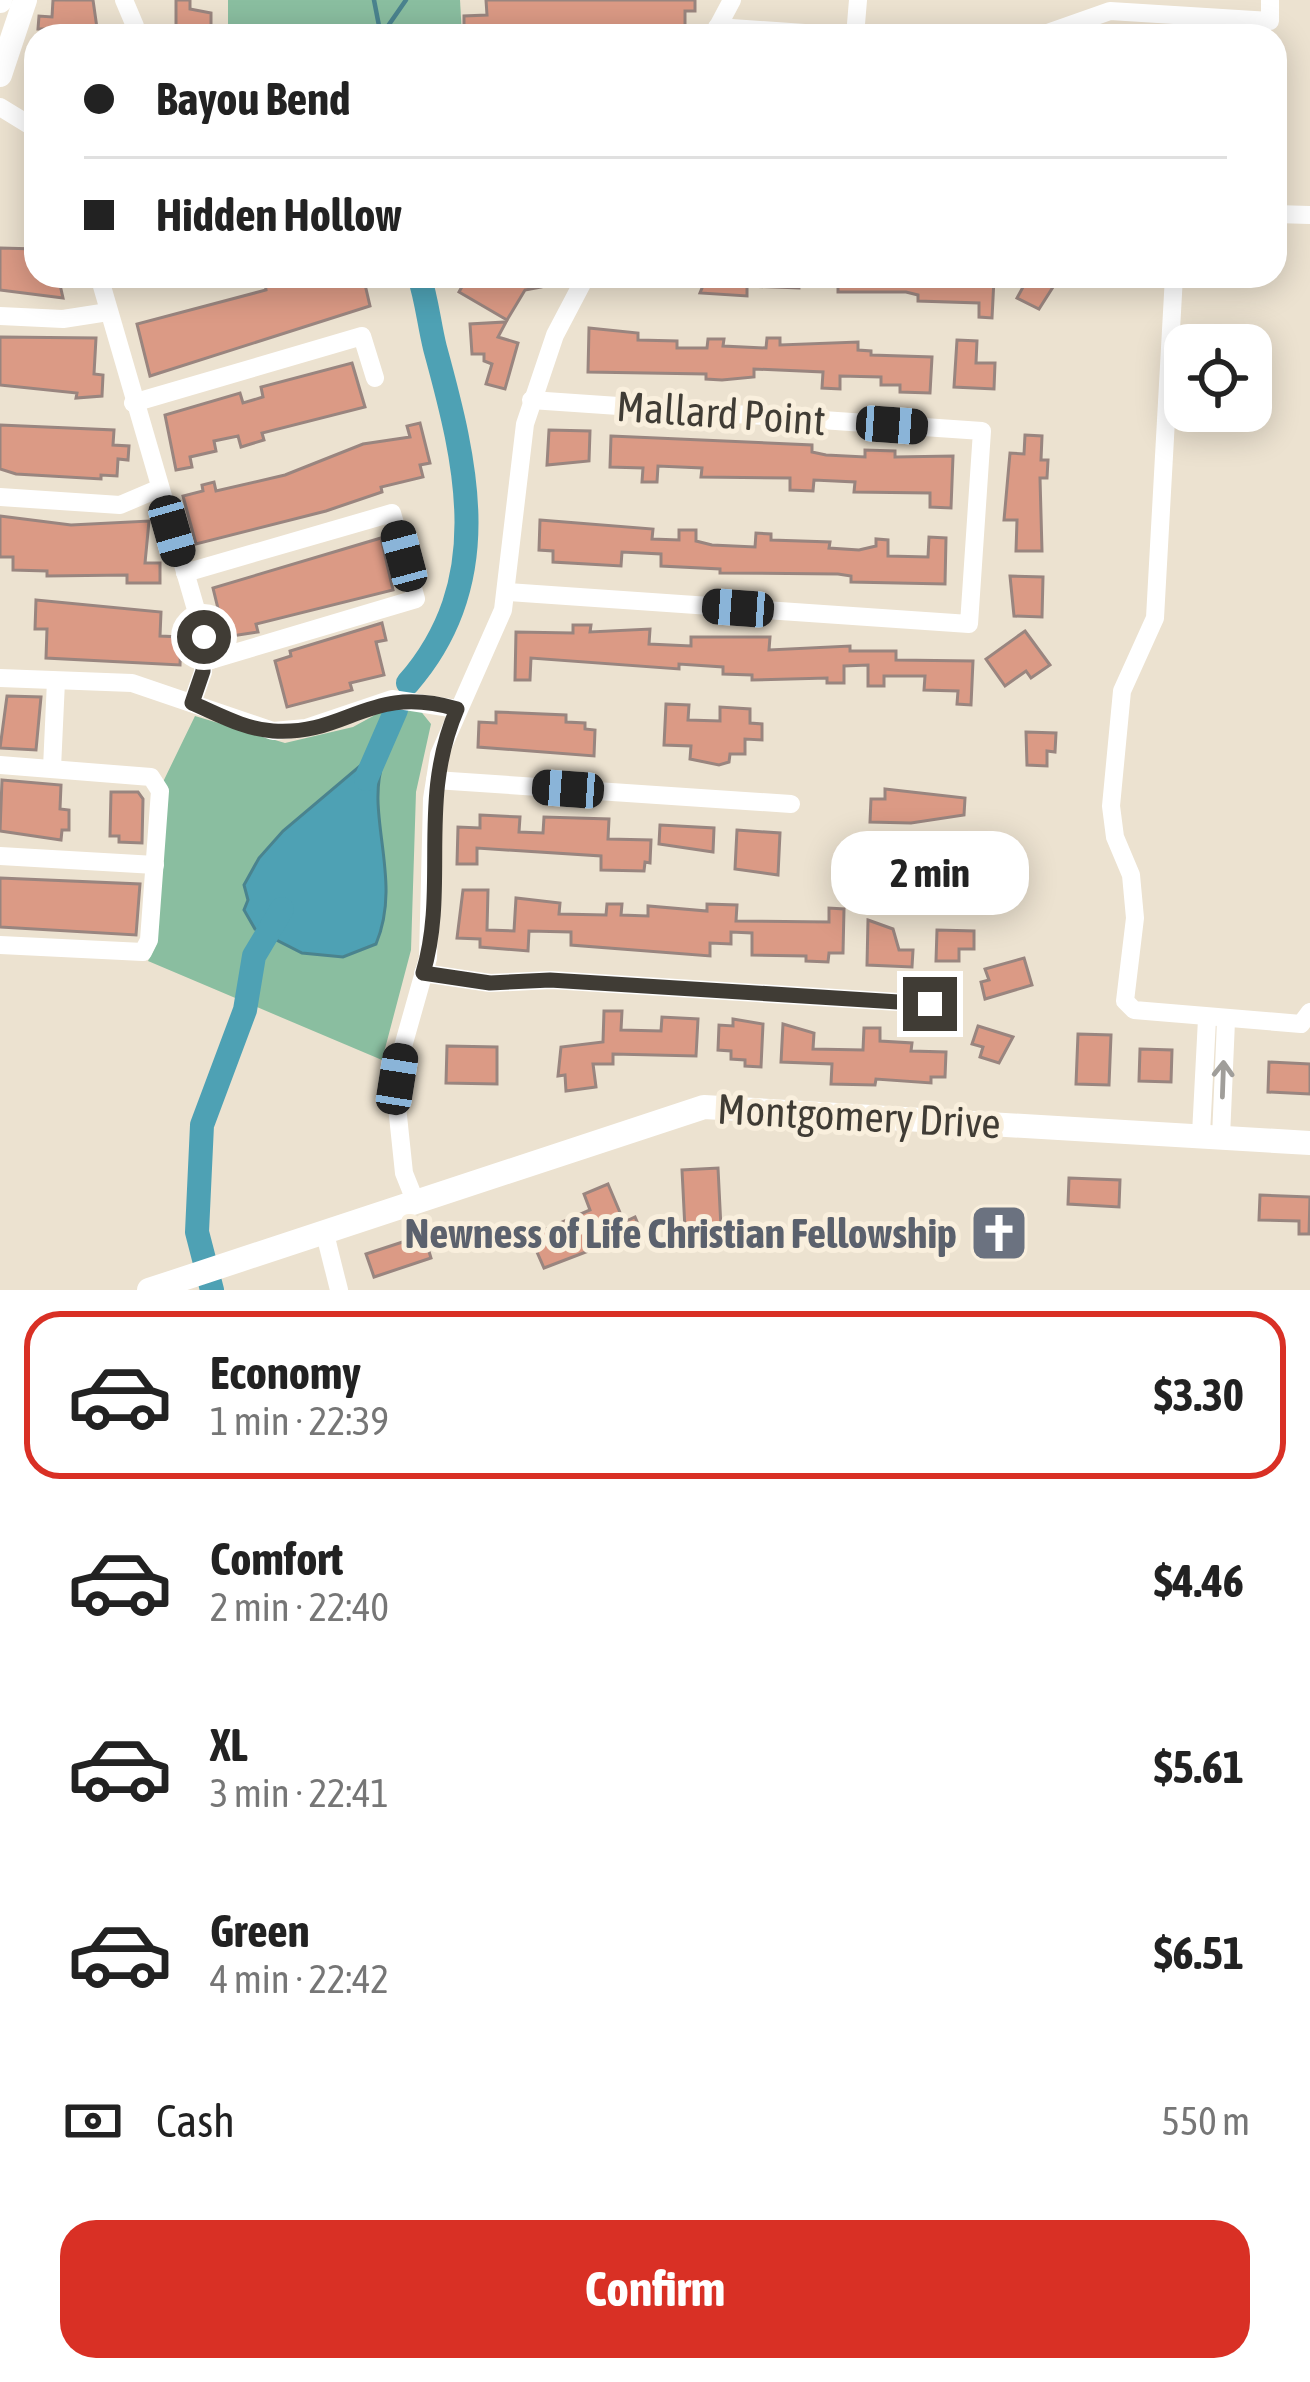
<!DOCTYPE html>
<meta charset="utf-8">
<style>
body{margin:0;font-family:"Asap Condensed",sans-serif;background:#f6f6f6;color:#222;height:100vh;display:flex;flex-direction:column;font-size:45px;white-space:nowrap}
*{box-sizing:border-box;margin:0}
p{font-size:39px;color:#767676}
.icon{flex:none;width:66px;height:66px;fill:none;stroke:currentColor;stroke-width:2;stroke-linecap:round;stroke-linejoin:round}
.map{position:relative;height:1290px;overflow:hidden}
.details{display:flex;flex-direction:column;background:#fff;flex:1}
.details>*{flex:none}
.banner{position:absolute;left:24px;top:24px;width:1263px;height:264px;border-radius:36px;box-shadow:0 6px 30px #0003;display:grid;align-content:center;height:264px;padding:0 60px;background:#fff}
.buttons{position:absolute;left:1164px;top:324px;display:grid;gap:24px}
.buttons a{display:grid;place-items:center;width:108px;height:108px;border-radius:24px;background:#fff;box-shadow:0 6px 30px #0003;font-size:60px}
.end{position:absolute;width:54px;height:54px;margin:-27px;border:15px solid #403c35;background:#fff;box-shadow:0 0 0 6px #fff}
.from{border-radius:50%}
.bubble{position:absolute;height:84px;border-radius:36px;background:#fff;box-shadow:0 6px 30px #0003;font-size:39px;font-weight:700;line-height:84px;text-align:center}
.car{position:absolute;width:36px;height:72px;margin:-36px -18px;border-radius:15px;box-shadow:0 0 9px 3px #0007;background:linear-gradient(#222 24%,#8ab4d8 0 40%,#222 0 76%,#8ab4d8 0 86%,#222 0)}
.banner b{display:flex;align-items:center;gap:42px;height:114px;font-size:45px}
.banner b+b{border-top:3px solid #e0e0e0}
.banner i{width:30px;height:30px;background:#222}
ul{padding:21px 0 0;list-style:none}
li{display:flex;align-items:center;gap:36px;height:168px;margin:0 24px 18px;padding:0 36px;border:6px solid transparent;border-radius:36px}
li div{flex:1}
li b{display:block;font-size:45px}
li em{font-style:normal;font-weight:700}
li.on{border-color:#d93025}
li>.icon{width:108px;height:108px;stroke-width:1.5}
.pay{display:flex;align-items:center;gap:30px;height:132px;padding:0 60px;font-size:45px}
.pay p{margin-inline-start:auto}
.primary-button{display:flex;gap:24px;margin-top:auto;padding:24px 60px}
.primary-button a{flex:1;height:138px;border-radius:36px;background:#d93025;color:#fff;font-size:48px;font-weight:700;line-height:138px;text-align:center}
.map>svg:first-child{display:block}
.green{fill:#8abea0}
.water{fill:#4ea1b4;stroke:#4a838e;stroke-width:3}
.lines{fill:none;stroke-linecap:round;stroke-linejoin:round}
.stream{stroke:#4a838e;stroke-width:4.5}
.river{stroke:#4ea1b4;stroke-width:24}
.building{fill:#db9a85;stroke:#99857f;stroke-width:3}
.minor{stroke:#fff;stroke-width:18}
.major{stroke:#fff;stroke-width:24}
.oneway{stroke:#a09e9a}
.route{stroke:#403c35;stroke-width:15}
.labels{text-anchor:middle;stroke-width:10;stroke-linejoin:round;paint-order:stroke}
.street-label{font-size:42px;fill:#403c35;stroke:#f9efdd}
.worship-label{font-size:42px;font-weight:bold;fill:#5b616d;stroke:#f9efdd;text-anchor:end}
</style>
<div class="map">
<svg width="1310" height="1290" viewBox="0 0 1310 1290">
<rect width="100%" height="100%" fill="#ece2d0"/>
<g class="green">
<polygon points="228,0 460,0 462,36 228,36"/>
<polygon points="386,709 419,709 431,724 416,792 411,950 382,1060 148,961 157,943 163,782 195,716 285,743 353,727"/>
</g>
<path class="water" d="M 373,755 L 383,762 C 365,816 403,880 376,944 L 343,957 L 302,953 L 255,929 L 244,910 L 248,900 L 244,885 L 259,858 L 283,831 Z"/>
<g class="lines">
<g class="stream">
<polyline points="374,0 381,36"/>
<polyline points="381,36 406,0"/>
</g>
<g class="river">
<path d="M 408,683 C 496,582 467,465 435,348 C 429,324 427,300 419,276"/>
<polyline points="366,779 396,710"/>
<polyline points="212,1290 197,1232 202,1125 245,1010 254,956 282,909"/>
</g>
</g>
<g class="building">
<polygon points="53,0 93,0 98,35 46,36 46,29 38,29 39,16 52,17"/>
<polygon points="176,0 190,0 190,9 211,13 211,36 176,30"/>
<polygon points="486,0 695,0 695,11 685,11 685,33 656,36 464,36 464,16 487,15"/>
<polygon points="0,248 36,249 36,276 58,276 63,298 0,290"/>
<polygon points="292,276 363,276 370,306 150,376 137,324 266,290 265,283"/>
<polygon points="468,276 540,276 541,287 525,290 507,320 459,292"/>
<polygon points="707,276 800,276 799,288 747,286 747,296 700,293"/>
<polygon points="838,276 994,279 992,318 979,317 979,303 918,301 918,295 906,292 838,292"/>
<polygon points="1029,276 1060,276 1039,309 1017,298"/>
<polygon points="506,322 498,337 518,343 505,389 486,384 492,364 484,361 484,354 472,354 470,324"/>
<polygon points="589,328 638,333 638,340 677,341 677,348 707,348 708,339 724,339 723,346 766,348 767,338 780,338 780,345 858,342 858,350 871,351 871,355 932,357 930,393 900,392 900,385 881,385 881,377 840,376 840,389 822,388 823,372 754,369 754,377 722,380 706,379 706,374 588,372"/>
<polygon points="0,337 96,338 94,374 103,375 102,396 76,398 77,393 0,385"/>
<polygon points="957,340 977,341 976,363 995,363 994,389 954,387"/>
<polygon points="352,363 365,407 262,433 264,440 241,447 238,436 214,441 216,451 190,457 192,467 176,470 165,415 240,393 243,403 263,397 261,387"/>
<polygon points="420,423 430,463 420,465 423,477 381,487 382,492 326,511 196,544 183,496 203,491 202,485 214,482 216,491 285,475 363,444 410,437 407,426"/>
<polygon points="0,425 114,430 113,445 129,446 128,460 118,459 117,476 101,475 101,479 16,474 0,469"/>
<polygon points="549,430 590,431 589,461 547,465"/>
<polygon points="1025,435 1042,436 1041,460 1048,460 1047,478 1040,478 1042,551 1016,551 1017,520 1004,520 1010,453 1024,454"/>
<polygon points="611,436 812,445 812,452 826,455 865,457 865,450 895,451 895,457 953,456 951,508 930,507 930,493 854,492 855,482 814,480 813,491 790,490 790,478 701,477 702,468 658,466 657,482 642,482 643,468 610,467"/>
<polygon points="0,516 71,525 149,521 145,563 160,563 160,583 127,583 127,575 47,576 47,571 13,570 13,557 0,557"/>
<polygon points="540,520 653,529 652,539 679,540 679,530 696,530 696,541 712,545 755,547 756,533 771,534 771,540 830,542 829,548 859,550 876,546 876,539 888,540 888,556 928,557 929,537 946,538 945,584 851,582 851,576 838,574 720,573 720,569 661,566 661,554 622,552 621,566 553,562 553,551 539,550"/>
<polygon points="381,538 393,590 256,624 258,632 225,637 213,588"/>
<polygon points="1010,576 1043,577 1042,617 1014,616"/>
<polygon points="36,600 161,612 160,636 181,637 180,665 46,658 47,629 35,629"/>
<polygon points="382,623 386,640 376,642 384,675 350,683 352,690 287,707 275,661 291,656 290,651"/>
<polygon points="573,625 591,625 590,632 650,629 649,644 691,646 691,637 770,637 769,650 850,646 850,651 896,651 896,660 973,661 971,705 957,704 958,691 924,690 925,676 884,676 884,686 868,686 868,665 844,666 844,683 827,683 827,678 752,680 752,675 723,674 723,667 679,664 679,669 531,658 530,680 515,680 516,632 573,633"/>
<polygon points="1025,631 1050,665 1031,678 1026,671 1005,686 986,659"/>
<polygon points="7,696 41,697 36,750 0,748"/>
<polygon points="666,704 689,705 688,720 720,721 720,707 750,709 750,723 762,724 762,740 745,739 745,754 730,754 729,762 719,765 690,759 691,746 664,745"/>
<polygon points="496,712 566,715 566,722 585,723 585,729 595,730 594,756 478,747 479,722 496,723"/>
<polygon points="1026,732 1056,733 1055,752 1047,751 1047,766 1027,765"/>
<polygon points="2,780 61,785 60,809 69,810 69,830 62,830 61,840 0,831"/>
<polygon points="885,789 965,798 964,815 911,823 870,822 871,799 885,799"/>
<polygon points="111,792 138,792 143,799 142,843 119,842 119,836 110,836"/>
<polygon points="480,815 520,817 519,832 543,833 544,817 609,819 608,839 651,840 650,863 645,862 644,871 601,870 601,856 477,848 477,864 457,864 458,827 480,828"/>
<polygon points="660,825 714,828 713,852 659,844"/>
<polygon points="737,830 780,833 778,875 735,869"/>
<polygon points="0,878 140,884 136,935 0,927"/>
<polygon points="463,890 488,890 487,930 514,931 516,898 560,903 559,914 606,915 607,904 622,904 621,915 648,916 648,906 707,911 707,904 737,905 736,921 829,922 829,908 844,909 843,953 829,953 828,962 806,961 806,956 752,955 752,933 731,932 731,944 710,943 710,956 571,945 571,932 529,931 528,951 480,947 480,939 457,938"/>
<polygon points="868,920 893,929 899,950 913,950 912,967 867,965"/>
<polygon points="937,930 974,931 974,949 959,949 959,961 936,961"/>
<polygon points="1024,958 1032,985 985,999 981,982 989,980 985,969"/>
<polygon points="604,1011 622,1011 621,1030 661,1031 662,1017 698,1019 696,1056 613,1054 613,1064 593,1064 596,1087 566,1091 565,1075 558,1076 561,1047 603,1042"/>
<polygon points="733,1019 763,1024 761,1067 745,1066 745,1060 731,1059 731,1051 718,1050 719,1025 733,1026"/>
<polygon points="783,1024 814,1033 813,1049 863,1050 864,1028 880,1028 880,1041 912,1043 911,1051 946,1052 945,1077 931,1077 931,1083 876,1079 875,1085 831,1084 832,1064 781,1062"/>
<polygon points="978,1026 1013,1037 999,1063 980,1057 983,1047 972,1044"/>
<polygon points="1078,1034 1111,1035 1109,1085 1076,1084"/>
<polygon points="447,1046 497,1047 497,1084 446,1083"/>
<polygon points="1140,1049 1172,1050 1171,1082 1139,1081"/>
<polygon points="1269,1062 1310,1064 1310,1094 1268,1092"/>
<polygon points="718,1168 721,1228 685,1229 682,1170"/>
<polygon points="1069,1178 1120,1180 1119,1207 1068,1204"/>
<polygon points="608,1184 624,1222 635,1217 641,1231 544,1268 530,1236 590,1210 584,1194"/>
<polygon points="1260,1195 1310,1197 1309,1234 1299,1234 1299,1221 1259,1220"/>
<polygon points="424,1235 431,1258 374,1277 366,1254"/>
</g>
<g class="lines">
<g class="minor">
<polyline points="124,0 135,26"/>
<polyline points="717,27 848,36"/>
<polyline points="715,32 732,0"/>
<polyline points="855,36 858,0"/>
<polyline points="1039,36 1110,11 1270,21 1270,0"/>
<polyline points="0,107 36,129"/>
<polyline points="1275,214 1310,215"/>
<polyline points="99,276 204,637 203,672 192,703"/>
<polyline points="1174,276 1155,618 1122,691 1111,806 1115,837 1131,875 1135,918 1125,1001 1134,1010 1301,1024 1310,1012"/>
<polyline points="0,316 63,319 108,312"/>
<polyline points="133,403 362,336 375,378"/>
<polyline points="0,497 120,505 160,488"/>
<polyline points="185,573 392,513 416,599 204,662"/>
<polyline points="507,592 969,624 982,431 531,400"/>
<polyline points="0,678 132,683 273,731 306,728 392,699 457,709"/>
<polyline points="0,765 151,777 160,791 149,940 143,952 0,945"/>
<polyline points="52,768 56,681"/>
<polyline points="435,780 791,804"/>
<polyline points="0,856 155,865"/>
<polyline points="423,973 490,983 551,980 930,1004"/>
<polyline points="1201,1134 1207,1019"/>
<polyline points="1221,1137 1226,1021"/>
<polyline points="414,1198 404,1173 396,1097 402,1050 428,958 432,799 439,755 503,610 525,424 555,335 586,276"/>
<polyline points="324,1230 339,1290"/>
</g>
<g class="major">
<polyline points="0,1 0,0"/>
<polyline points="0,75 25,0"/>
<polyline points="149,1290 704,1107 1310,1143"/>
</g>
</g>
<defs><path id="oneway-shaft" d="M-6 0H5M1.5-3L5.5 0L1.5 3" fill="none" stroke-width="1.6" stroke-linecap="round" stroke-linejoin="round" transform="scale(3)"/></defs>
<use class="oneway" href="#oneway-shaft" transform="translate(1223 1079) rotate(-88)"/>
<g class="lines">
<path class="route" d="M 204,637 L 203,671 L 192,703 C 218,714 244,729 273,731 C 348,736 369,683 457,709 C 417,802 449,886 423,973 L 490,983 L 550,980 L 930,1004"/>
</g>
<defs>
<g id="church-square" transform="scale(3)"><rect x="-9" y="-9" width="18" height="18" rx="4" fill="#6b7280" stroke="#f9efdd"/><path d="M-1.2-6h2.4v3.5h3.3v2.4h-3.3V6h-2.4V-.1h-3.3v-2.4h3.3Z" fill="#fff"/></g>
</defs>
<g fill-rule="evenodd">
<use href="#church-square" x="999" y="1233"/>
</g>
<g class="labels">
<g class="street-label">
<text transform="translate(721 413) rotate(4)" y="15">Mallard Point</text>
<text transform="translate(859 1116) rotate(3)" y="15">Montgomery Drive</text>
</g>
<g class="worship-label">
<text x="957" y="1248">Newness of Life Christian Fellowship</text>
</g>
</g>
</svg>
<div class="buttons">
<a><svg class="icon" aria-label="locate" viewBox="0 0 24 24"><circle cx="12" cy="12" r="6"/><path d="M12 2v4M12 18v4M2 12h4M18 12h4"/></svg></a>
</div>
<i class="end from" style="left:204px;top:637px"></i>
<i class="end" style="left:930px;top:1004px"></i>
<div class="bubble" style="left:831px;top:831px;width:198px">2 min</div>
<i class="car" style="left:892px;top:425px;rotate:94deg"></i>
<i class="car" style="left:172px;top:531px;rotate:164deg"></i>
<i class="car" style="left:404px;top:556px;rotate:345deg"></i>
<i class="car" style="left:738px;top:608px;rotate:274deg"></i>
<i class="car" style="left:568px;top:789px;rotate:274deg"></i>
<i class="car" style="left:397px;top:1079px;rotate:9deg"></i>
<div class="banner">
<b><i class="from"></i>Bayou Bend</b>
<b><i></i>Hidden Hollow</b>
</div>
</div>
<section class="details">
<ul>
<li class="on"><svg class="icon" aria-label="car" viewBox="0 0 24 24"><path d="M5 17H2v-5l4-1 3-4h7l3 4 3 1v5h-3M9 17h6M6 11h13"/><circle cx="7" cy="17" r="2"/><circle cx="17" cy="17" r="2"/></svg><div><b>Economy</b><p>1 min · 22:39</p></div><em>$3.30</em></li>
<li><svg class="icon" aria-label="car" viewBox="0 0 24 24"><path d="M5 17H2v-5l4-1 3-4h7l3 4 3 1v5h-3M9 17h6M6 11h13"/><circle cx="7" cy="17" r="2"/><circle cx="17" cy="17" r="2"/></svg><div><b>Comfort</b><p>2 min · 22:40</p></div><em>$4.46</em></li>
<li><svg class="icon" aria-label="car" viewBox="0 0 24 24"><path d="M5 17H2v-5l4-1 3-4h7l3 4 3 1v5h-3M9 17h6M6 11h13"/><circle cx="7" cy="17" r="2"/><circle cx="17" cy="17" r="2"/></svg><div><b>XL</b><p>3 min · 22:41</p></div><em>$5.61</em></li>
<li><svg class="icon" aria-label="car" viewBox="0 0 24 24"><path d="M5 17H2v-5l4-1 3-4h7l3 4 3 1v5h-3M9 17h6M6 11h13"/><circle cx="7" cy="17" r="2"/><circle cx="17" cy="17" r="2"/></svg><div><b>Green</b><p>4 min · 22:42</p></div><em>$6.51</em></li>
</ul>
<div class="pay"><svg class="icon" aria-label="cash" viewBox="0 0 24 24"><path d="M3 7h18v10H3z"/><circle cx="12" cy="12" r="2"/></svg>Cash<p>550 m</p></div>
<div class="primary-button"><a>Confirm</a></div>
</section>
